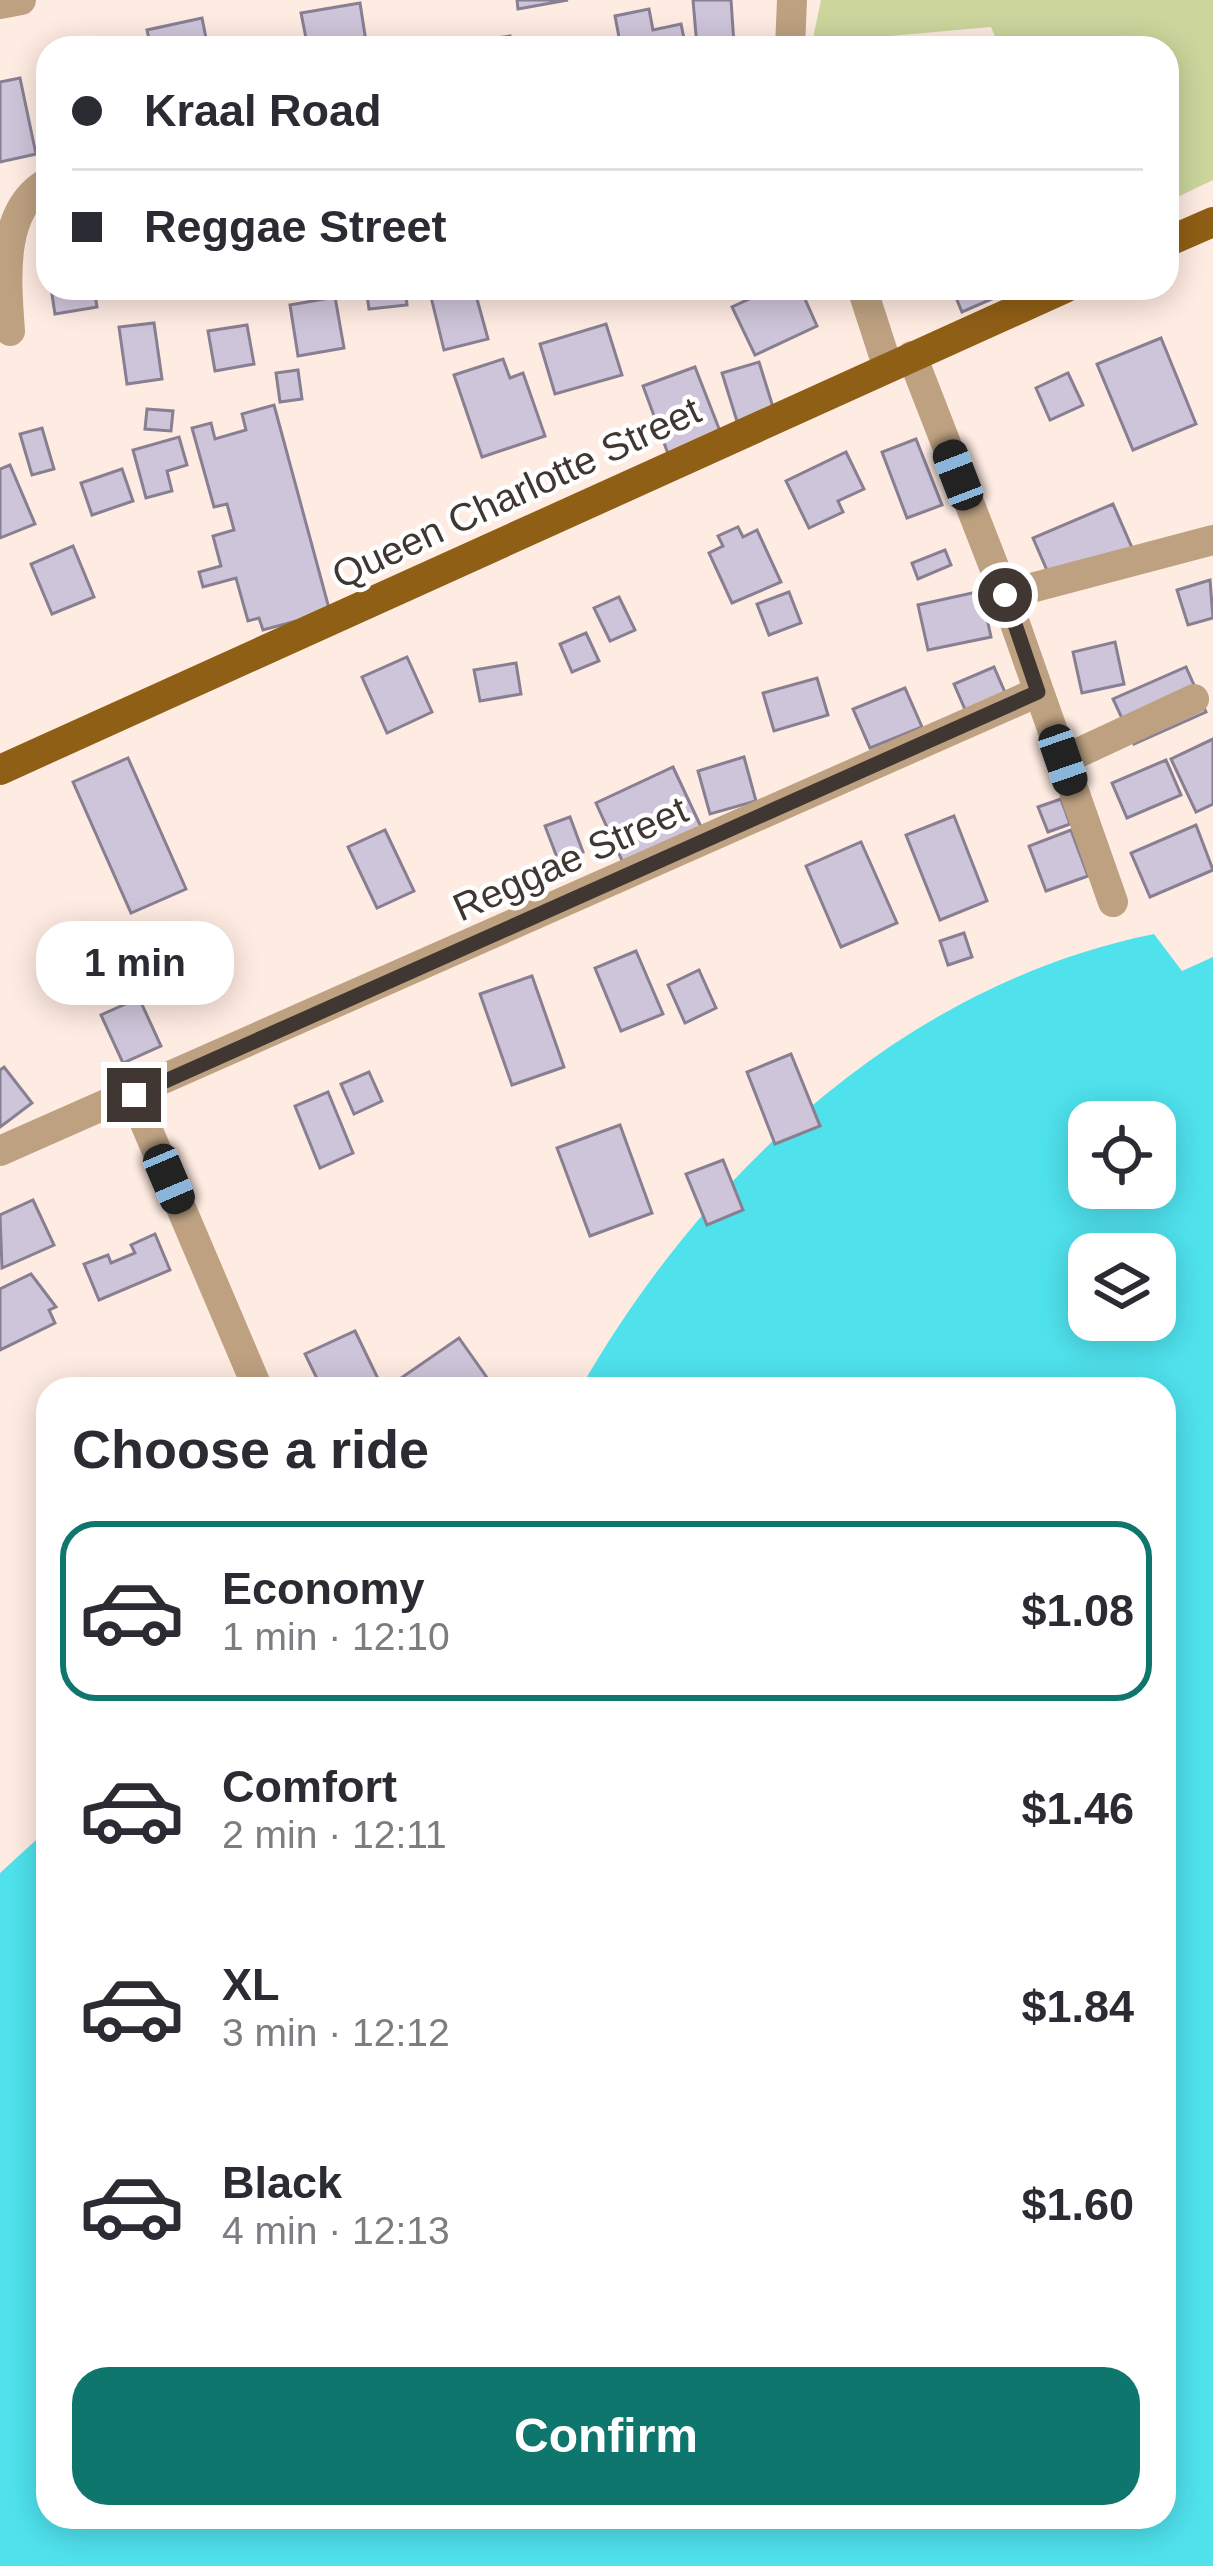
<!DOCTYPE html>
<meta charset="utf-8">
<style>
body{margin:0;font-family:Helvetica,sans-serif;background:#f2f2f3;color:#2b2b33;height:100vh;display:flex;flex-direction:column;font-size:45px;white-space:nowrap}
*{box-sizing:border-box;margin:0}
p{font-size:39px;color:#7c7c81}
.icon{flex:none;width:66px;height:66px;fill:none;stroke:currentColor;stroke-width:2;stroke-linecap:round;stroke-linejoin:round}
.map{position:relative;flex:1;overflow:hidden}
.drawer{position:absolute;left:36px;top:1377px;width:1140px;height:1152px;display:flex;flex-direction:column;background:#fff;border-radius:36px;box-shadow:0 6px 30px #0003}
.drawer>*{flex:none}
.top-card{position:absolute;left:36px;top:36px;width:1143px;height:264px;border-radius:36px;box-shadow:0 6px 30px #0003;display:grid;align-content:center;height:264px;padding:0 36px;background:#fff}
.buttons{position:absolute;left:1068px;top:1101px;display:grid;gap:24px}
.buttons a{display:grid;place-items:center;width:108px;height:108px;border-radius:24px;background:#fff;box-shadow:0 6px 30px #0003;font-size:60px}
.end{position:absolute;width:54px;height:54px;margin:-27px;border:15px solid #403732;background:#fff;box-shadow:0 0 0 6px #fff}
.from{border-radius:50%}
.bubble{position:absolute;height:84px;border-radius:36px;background:#fff;box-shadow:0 6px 30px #0003;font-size:39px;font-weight:600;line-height:84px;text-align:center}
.car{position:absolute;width:36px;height:72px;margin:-36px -18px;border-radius:15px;box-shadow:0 0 9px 3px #0007;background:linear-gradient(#222 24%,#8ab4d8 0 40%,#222 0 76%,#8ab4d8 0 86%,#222 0)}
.top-card b{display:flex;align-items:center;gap:42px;height:114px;font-size:45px}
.top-card b+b{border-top:3px solid #e1e1e2}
.top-card i{width:30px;height:30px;background:#2b2b33}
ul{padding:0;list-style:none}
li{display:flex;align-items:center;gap:36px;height:180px;margin:0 24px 18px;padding:0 12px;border:6px solid transparent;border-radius:36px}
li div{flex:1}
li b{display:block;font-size:45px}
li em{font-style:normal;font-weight:600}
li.selected{border-color:#0f766e}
li>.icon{width:108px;height:108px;stroke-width:1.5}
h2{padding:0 36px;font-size:54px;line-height:144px}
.primary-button{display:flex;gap:24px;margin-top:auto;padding:24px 36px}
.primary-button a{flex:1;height:138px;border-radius:36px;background:#0f766e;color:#fff;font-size:48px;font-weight:600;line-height:138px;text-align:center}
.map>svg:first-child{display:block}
.green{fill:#cbd59c}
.water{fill:#4fe2ed;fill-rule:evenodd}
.building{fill:#cfc5da;stroke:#887f92;stroke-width:3}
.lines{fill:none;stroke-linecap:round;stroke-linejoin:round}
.minor{stroke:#bda181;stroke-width:30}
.major{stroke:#905f16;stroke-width:30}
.route{stroke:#403732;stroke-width:15}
.labels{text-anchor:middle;stroke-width:9;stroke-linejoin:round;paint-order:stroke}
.street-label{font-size:39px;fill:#403732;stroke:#fff}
</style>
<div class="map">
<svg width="1213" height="2566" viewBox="0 0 1213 2566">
<rect width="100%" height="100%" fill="#feebe2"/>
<polygon class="green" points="821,0 1213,0 1213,180 1167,202 1167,48 1000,48 991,27 812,43"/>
<path class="water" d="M 1154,934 L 1182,971 L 1213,957 L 1213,2566 L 0,2566 L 0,1873 L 48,1829 L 48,2517 L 1164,2517 L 1164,1389 L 580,1389 C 703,1173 905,984 1154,934 ZM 1089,1122 L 1155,1122 L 1155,1188 L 1089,1188 ZM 1089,1254 L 1155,1254 L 1155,1320 L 1089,1320 Z"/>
<g class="building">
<polygon points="517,0 568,0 518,9"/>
<polygon points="693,0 731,0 734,44 697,47"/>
<polygon points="360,3 367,48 308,48 301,13"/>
<polygon points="649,9 653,30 681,24 686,48 621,48 615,16"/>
<polygon points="202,18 208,48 151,48 147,30"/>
<polygon points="510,36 512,48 430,48"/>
<polygon points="20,78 36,154 0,162 0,82"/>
<polygon points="51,288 94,288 97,307 55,314"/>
<polygon points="102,288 156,288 105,298"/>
<polygon points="366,288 405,288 407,305 369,309"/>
<polygon points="474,288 488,339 444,350 431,297"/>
<polygon points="773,288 800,288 817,326 755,355 732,307"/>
<polygon points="952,288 998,288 1001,295 962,312"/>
<polygon points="335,297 344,348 298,356 290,305"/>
<polygon points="154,323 162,379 127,384 119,327"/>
<polygon points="606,324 622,375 555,394 540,344"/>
<polygon points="247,325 254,364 215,371 208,331"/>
<polygon points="1161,338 1196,424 1133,450 1097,364"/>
<polygon points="503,359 510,378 523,373 545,436 482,457 454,375"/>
<polygon points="759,362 777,420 740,431 722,373"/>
<polygon points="695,367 723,439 670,459 643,386"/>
<polygon points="298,370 302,399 280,402 276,373"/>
<polygon points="1068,373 1083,405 1050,420 1036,388"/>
<polygon points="274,405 330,612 263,630 259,618 248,621 236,578 203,587 199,572 221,566 213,536 234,530 227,504 214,507 192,428 211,423 215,439 246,430 242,414"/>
<polygon points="147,409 173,411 171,431 145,429"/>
<polygon points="42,428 54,469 32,475 20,434"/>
<polygon points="179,437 187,465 167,471 172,491 146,498 133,450"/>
<polygon points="916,439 942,505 907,518 882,452"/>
<polygon points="846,452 864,489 838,501 843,512 809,528 786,481"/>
<polygon points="10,465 35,524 0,538 0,469"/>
<polygon points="122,469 133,501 92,515 81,483"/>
<polygon points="1113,504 1136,557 1056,591 1033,538"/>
<polygon points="738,527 743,537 757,530 781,582 732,603 709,553 723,546 718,536"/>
<polygon points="73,546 94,597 52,614 31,564"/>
<polygon points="945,550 951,565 918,579 912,563"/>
<polygon points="1210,580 1213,618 1188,625 1177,590"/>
<polygon points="981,591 991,637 928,650 918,605"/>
<polygon points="789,592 801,623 769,635 757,604"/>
<polygon points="619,597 635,630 610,641 594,608"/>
<polygon points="586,633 599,661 572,672 560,644"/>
<polygon points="1115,642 1124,684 1082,693 1073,652"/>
<polygon points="407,657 432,712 387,733 362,677"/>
<polygon points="516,663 521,694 480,701 474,670"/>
<polygon points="994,667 1007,697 967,714 954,684"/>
<polygon points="1186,667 1206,712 1134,744 1113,699"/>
<polygon points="817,678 828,715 774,731 763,693"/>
<polygon points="905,688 922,727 870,748 853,709"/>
<polygon points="1213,739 1213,804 1196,812 1171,759"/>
<polygon points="744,757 756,801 710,814 698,771"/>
<polygon points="128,758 186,889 131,913 73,782"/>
<polygon points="1166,760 1181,795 1127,818 1112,783"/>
<polygon points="673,767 703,831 625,867 596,803"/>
<polygon points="1061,799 1070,824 1048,832 1038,807"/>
<polygon points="954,816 987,901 940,920 906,835"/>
<polygon points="570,817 583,852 558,860 545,826"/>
<polygon points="1196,825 1213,870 1150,897 1131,853"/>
<polygon points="385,830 414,891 377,908 348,847"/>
<polygon points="1071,830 1088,876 1046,891 1029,846"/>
<polygon points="861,842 897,923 841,947 806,866"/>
<polygon points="964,933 972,957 948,965 940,941"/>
<polygon points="636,951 663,1014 621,1031 595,968"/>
<polygon points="699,970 716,1008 685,1023 668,985"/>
<polygon points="532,976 564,1067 512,1085 480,994"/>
<polygon points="139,998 161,1046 123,1063 101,1015"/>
<polygon points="791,1054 820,1126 775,1144 747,1072"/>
<polygon points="4,1067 32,1103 0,1127 0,1070"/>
<polygon points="369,1072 382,1101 354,1114 341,1084"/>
<polygon points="328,1092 353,1153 320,1168 295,1106"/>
<polygon points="620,1125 652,1213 590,1236 557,1148"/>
<polygon points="723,1160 743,1210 707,1225 686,1174"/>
<polygon points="33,1200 54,1245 2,1268 0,1215"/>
<polygon points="155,1234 170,1270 99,1300 84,1264 108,1255 111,1263 135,1253 131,1245"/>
<polygon points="31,1274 56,1307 49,1310 55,1323 0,1350 0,1289"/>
<polygon points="355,1331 383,1389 322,1389 305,1354"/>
<polygon points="459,1338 495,1389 388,1387"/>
</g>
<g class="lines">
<g class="minor">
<polyline points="0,4 21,0"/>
<polyline points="790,48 792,0"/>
<polyline points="862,288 887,365"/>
<path d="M 10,331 C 6,277 0,209 48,182"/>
<polyline points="912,356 1005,595 1113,902"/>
<polyline points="1005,595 1213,540"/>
<polyline points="1063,760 1194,699"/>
<polyline points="133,1095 258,1389"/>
<polyline points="0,1151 1038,692"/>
</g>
<g class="major">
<polyline points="1167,242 1213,222"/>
<polyline points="0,770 1065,288"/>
</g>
</g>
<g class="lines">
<polyline class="route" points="134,1095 1038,692 1005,595"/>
</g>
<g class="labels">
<g class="street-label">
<text transform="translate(516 492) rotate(-25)" y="14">Queen Charlotte Street</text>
<text transform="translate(570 858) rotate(-24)" y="14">Reggae Street</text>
</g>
</g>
</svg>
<div class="buttons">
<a><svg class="icon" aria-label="locate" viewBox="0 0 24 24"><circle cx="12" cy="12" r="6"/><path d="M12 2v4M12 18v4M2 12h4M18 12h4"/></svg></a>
<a><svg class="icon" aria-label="layers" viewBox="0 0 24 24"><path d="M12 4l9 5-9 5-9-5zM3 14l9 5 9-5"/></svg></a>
</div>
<i class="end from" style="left:1005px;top:595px"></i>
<i class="end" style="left:134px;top:1095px"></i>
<div class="bubble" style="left:36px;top:921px;width:198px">1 min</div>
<i class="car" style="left:958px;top:475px;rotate:339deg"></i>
<i class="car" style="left:1063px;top:760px;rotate:161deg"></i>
<i class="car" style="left:169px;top:1179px;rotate:157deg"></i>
<div class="top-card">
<b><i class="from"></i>Kraal Road</b>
<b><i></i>Reggae Street</b>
</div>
<section class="drawer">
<h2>Choose a ride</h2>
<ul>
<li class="selected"><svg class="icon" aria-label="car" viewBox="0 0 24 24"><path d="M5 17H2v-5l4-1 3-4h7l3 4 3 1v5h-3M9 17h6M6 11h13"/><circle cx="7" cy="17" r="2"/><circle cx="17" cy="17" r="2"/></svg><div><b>Economy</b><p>1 min · 12:10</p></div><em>$1.08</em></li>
<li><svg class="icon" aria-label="car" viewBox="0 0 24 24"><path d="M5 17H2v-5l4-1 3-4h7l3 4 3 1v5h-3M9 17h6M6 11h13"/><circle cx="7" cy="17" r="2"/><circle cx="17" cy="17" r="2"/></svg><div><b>Comfort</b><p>2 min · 12:11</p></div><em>$1.46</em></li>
<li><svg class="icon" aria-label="car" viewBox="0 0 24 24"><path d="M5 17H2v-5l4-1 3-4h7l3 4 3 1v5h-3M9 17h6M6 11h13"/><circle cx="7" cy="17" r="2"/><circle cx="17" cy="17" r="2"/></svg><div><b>XL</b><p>3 min · 12:12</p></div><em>$1.84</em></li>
<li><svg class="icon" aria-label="car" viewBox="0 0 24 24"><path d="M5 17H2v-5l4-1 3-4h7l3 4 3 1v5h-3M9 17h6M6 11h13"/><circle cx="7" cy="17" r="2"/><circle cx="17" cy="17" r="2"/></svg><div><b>Black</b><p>4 min · 12:13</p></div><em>$1.60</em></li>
</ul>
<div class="primary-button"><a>Confirm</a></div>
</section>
</div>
